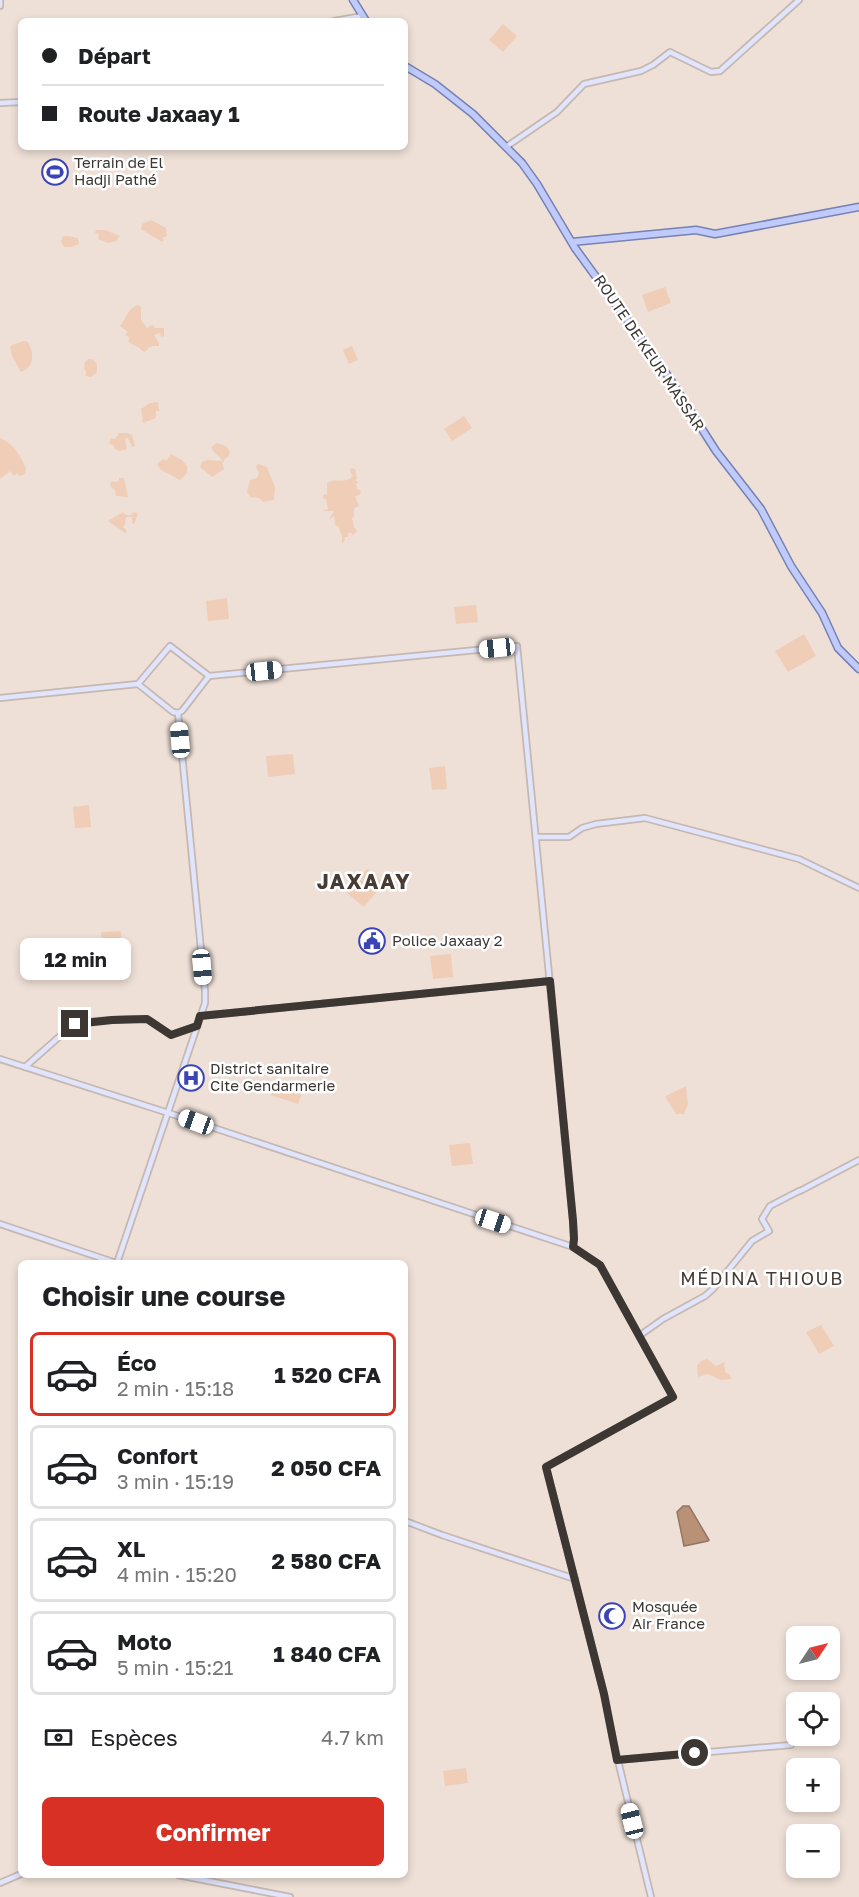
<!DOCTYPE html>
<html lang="fr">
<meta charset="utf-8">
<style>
body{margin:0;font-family:"Golos Text",sans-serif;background:#f6f6f6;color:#202124;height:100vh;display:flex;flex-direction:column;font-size:22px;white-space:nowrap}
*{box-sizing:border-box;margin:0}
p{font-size:20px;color:#757577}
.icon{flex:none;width:33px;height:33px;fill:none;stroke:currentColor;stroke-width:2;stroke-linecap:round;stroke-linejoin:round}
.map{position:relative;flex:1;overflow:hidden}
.panel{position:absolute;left:18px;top:1260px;width:390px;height:618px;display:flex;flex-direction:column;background:#fff;border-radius:9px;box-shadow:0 3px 9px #0003}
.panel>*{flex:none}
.hud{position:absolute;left:18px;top:18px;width:390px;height:132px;border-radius:9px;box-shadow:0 3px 9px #0003;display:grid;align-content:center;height:132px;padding:0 24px;background:#fff}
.needle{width:39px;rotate:55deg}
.fabs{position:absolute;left:786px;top:1626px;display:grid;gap:12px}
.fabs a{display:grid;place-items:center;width:54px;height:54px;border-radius:9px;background:#fff;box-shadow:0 3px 9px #0003;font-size:30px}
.end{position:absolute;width:27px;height:27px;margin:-14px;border:8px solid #3c3733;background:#fff;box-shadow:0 0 0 3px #fff}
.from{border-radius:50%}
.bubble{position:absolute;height:42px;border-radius:9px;background:#fff;box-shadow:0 3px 9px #0003;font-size:20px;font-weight:700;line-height:42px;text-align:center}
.car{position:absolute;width:18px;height:36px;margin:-18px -9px;border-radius:8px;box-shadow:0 0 4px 2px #0007;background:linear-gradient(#fff 24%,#345 0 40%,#fff 0 76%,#345 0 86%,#fff 0)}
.hud b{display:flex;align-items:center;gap:21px;height:57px;font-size:22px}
.hud b+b{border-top:2px solid #e0e0e0}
.hud i{width:15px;height:15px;background:#202124}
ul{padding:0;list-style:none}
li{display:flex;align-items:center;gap:18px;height:84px;margin:0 12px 9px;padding:0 12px;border:3px solid #e0e0e0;border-radius:9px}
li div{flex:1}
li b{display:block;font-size:22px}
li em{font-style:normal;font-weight:700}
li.active{border-color:#d93025}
li>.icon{width:54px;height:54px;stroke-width:1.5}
h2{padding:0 24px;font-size:27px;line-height:72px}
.pay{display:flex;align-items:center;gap:15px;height:66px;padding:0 24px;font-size:22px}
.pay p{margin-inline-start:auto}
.primary-button{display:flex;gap:12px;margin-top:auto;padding:12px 24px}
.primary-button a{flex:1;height:69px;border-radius:9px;background:#d93025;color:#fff;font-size:24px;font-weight:700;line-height:69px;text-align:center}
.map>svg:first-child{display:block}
.green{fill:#efcdb6}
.water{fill:#b89177;stroke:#937663;stroke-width:1.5}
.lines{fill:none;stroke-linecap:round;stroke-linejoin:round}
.secondary-casing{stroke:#c5b8b0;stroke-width:8}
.primary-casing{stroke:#7681b4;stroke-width:9}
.secondary{stroke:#e0e5fd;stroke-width:4.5}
.primary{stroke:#c0cbfb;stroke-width:6}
.route{stroke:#3c3733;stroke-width:8}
.labels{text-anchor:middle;stroke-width:5;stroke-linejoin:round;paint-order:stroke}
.poi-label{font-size:15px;fill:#3c3733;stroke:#fff;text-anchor:start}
.street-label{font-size:15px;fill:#3c3733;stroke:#fff}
.quarter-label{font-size:18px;letter-spacing:1.5px;fill:#463c35;stroke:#fff}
.district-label{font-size:21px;font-weight:bold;letter-spacing:1.5px;fill:#463c35;stroke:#fff}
</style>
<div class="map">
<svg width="859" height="1897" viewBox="0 0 859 1897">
<rect width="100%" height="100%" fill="#eee0d7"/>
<g class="green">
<polygon points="503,24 517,36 503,52 489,40"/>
<polygon points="51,163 67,163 62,184 45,178 45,164"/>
<polygon points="151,220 166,228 167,236 162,238 164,240 162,242 141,229 142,224"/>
<polygon points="96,230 105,230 120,236 116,241 108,243 98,239 99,234 95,233"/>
<polygon points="63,236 69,236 78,238 79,244 71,247 64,247 61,241"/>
<polygon points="665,287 671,303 648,312 642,295"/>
<path d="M 138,305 L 141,307 L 141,320 L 148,329 L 149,326 L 153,325 L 155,328 L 164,328 L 164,336 L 162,337 L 159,333 L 154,335 L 159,343 L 159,346 L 152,346 L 149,348 L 147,346 L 148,349 L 144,352 C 137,345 133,346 128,341 L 130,338 L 125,335 L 128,332 L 120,326 C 126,319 128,308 138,305 Z"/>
<path d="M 24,341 L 28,342 C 34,354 35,366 21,372 L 13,358 L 10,348 L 12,345 Z"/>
<polygon points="352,346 358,360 349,364 343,350"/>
<polygon points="88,359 92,359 97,364 97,372 91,377 86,376 86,372 84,368 85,362"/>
<polygon points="158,402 159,411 156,411 156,418 143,423 141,409 150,403"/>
<polygon points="464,416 472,428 452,441 444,429"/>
<polygon points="118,433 127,433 132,435 135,446 132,447 128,438 125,439 127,449 119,451 115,449 114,446 109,443 111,438 114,439 118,436"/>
<path d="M 0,438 C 14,444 20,455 26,469 L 25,474 L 19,476 L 17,473 L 14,476 L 10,471 L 0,479 Z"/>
<path d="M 217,443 L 226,446 L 230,452 L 228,457 L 224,459 L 224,462 L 222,462 L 224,469 L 212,477 L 200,467 L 202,462 L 207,460 L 222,461 C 220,455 213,453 211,447 Z"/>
<polygon points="171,454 182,460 187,466 187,473 180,480 161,470 157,464 163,459 166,461"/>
<polygon points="258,464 267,467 275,487 274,500 263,502 259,498 250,497 247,492 250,480 257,478 259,473 256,467"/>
<path d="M 351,468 L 355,469 L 357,479 L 355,480 L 359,483 L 356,483 L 357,489 L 360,490 L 361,492 L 359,495 L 355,496 L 359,506 L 354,508 L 354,516 L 352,518 L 354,527 L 357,531 L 353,535 L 351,533 L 348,533 L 348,537 L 345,537 L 344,542 L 342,543 L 342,536 L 338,526 L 335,525 L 334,516 L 329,520 L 334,511 L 322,511 L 328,509 L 326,499 L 324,499 L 323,495 L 327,494 L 327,483 C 337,477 344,485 353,476 L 350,471 Z"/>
<polygon points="119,478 124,478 128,497 116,496 115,490 112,488 110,484 112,481 116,482 119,481"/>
<polygon points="123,512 126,515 131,515 134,512 138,514 134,524 132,523 132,517 126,517 125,525 123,527 127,531 125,533 108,521"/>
<polygon points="227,598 229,619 208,621 206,601"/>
<polygon points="476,605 478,622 456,624 454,607"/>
<polygon points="804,634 816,656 788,672 775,651"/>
<polygon points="293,754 295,774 268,777 266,756"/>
<polygon points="445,766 447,789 432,790 429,768"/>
<polygon points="89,805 91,827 75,828 73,807"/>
<polygon points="367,869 384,883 364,907 347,893"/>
<polygon points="121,931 122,955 103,955 101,932"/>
<polygon points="451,954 453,977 433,979 430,956"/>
<polygon points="276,1080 303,1090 298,1104 271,1095"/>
<polygon points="686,1086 688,1104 684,1114 676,1114 666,1098 666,1096"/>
<polygon points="470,1143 473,1164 452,1166 449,1145"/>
<polygon points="821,1325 834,1346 819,1354 806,1332"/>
<polygon points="707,1359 716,1366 724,1362 725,1372 730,1375 731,1379 721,1380 708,1374 698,1377 697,1365 701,1361"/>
<polygon points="466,1768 468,1783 445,1786 443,1771"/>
</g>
<polygon class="water" points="683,1506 689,1506 709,1540 708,1541 684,1546 677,1512"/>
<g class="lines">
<g class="secondary-casing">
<g id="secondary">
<polyline points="0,1 0,6"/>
<polyline points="334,21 363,16"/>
<polyline points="0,103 21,102"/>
<polyline points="506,147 557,112 584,84 641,71 653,65 670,52 711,72 720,71 799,0"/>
<polyline points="138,684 170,646 209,676 517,646 573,1221 574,1239 573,1247"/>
<polyline points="0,698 138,684 173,712 178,713 182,711 209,676"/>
<polyline points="536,837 569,837 582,828 596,824 645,818 799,859 859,888"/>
<polyline points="200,1016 550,981"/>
<polyline points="0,1059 184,1118 573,1247 600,1265 673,1397 546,1467 604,1694 613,1740 651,1897"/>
<polyline points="25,1067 68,1029 82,1022 125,1019 147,1019 171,1035 197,1026"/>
<polyline points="800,1191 859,1160"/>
<polyline points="0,1224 116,1263"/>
<polyline points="117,1263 205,1003 205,991 178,713"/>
<polyline points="639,1336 663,1319 705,1296 713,1289 752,1241 769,1231 762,1219 770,1206 799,1191"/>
<polyline points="405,1521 442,1535 575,1579"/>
<polyline points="617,1760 791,1745"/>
<polyline points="178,1875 290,1897"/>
<polyline points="0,1883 21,1874"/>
</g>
</g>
<g class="primary-casing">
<g id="primary">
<polyline points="353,0 366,21"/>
<polyline points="405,66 435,84 473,114 522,163 537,184 575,248 668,376 716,451 761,509 791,566 822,613 838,648 859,669"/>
<polyline points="572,242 696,230 715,234 859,207"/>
</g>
</g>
<use href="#secondary" class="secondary"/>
<use href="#primary" class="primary"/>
</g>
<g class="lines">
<polyline class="route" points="75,1024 112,1020 147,1019 171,1035 197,1026 200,1016 550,981 573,1221 574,1239 573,1247 600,1265 673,1397 546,1467 604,1694 617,1760 695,1753"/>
</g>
<defs>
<g id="stadium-ring" transform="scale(1.35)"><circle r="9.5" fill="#fff" stroke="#3a44b7" stroke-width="1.5"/><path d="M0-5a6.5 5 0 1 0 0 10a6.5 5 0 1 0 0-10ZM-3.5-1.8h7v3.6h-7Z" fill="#3a44b7"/></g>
<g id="civic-ring" transform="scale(1.35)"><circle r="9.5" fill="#fff" stroke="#3a44b7" stroke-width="1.5"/><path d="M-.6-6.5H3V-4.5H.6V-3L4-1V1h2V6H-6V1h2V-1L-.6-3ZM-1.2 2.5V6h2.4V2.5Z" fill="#3a44b7"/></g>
<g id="hospital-ring" transform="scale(1.35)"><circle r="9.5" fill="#fff" stroke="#3a44b7" stroke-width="1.5"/><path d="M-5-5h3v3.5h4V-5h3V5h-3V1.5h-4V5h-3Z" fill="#3a44b7"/></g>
<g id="mosque-ring" transform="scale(1.35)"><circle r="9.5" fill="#fff" stroke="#3a44b7" stroke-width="1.5"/><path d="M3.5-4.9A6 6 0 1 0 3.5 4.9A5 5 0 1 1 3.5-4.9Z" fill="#3a44b7"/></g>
</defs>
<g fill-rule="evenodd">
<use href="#stadium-ring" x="55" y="172"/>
<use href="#civic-ring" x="372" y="941"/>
<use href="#hospital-ring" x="191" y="1078"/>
<use href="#mosque-ring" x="612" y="1616"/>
</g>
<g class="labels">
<g class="poi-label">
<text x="74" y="168">Terrain de El<tspan x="74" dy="17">Hadji Pathé</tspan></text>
<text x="392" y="946">Police Jaxaay 2</text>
<text x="210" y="1074">District sanitaire<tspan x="210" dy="17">Cite Gendarmerie</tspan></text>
<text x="632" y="1612">Mosquée<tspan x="632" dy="17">Air France</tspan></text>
</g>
<g class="street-label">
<text transform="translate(649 353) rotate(56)" y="5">ROUTE DE KEUR MASSAR</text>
</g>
<g class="quarter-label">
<text x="762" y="1285">MÉDINA THIOUB</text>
</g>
<g class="district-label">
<text x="364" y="889">JAXAAY</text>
</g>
</g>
</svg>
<div class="fabs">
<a><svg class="needle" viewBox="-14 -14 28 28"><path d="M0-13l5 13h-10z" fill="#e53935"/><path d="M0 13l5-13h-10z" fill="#757577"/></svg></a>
<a><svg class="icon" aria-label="locate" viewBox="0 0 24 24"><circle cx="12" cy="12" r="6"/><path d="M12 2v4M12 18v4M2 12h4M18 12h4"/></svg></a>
<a>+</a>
<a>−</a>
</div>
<i class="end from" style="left:695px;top:1753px"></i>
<i class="end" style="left:75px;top:1024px"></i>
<div class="bubble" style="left:20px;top:938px;width:111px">12 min</div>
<i class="car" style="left:497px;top:648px;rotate:264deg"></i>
<i class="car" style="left:264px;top:671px;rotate:84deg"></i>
<i class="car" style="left:180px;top:740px;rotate:355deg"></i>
<i class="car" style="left:202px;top:967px;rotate:175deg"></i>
<i class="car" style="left:196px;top:1122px;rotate:290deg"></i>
<i class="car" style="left:493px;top:1221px;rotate:108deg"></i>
<i class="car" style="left:632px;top:1821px;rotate:346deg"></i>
<div class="hud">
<b><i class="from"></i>Départ</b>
<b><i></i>Route Jaxaay 1</b>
</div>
<section class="panel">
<h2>Choisir une course</h2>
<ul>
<li class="active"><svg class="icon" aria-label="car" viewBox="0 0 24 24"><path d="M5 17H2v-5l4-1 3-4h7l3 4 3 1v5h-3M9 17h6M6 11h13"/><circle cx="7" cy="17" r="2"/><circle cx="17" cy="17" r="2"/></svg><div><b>Éco</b><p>2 min · 15:18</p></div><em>1 520 CFA</em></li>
<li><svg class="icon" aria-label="car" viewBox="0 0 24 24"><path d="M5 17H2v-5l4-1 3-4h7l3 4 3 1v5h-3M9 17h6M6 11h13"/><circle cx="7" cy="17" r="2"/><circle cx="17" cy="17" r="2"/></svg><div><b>Confort</b><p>3 min · 15:19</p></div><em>2 050 CFA</em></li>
<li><svg class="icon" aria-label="car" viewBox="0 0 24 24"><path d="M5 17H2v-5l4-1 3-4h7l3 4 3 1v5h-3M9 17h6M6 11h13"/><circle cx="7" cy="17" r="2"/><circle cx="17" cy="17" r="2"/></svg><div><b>XL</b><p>4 min · 15:20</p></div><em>2 580 CFA</em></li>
<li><svg class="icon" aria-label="car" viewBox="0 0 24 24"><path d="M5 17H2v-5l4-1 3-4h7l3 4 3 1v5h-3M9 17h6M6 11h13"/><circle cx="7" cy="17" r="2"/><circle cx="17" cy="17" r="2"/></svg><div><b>Moto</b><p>5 min · 15:21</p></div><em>1 840 CFA</em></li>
</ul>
<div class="pay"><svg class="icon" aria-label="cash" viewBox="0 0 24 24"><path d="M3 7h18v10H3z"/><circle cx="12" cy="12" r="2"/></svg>Espèces<p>4.7 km</p></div>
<div class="primary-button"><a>Confirmer</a></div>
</section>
</div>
